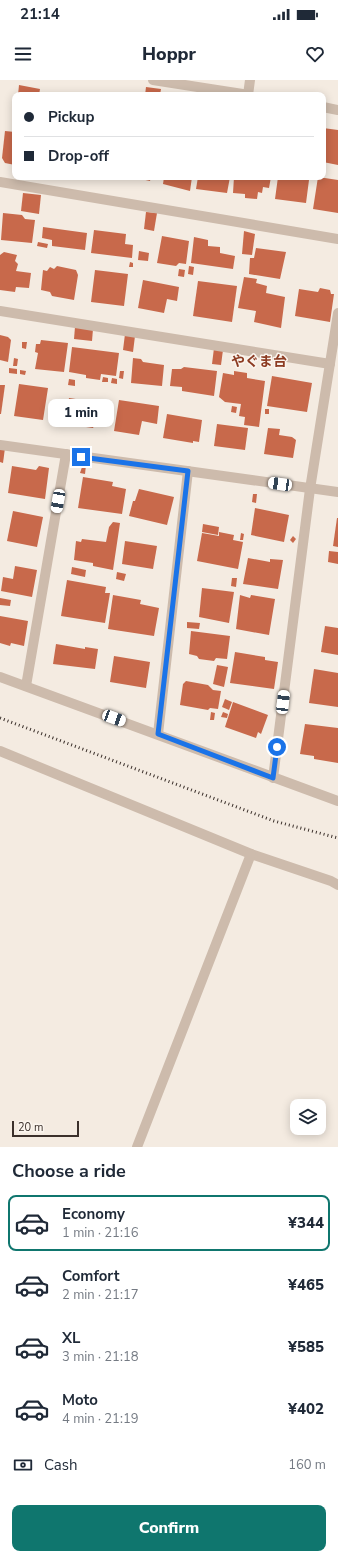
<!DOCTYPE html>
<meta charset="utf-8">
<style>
body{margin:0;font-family:"Nunito Sans","Noto Sans JP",sans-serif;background:#f6f6f7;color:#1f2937;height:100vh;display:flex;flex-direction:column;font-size:15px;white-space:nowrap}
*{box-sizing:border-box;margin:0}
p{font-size:13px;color:#747a83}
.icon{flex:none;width:22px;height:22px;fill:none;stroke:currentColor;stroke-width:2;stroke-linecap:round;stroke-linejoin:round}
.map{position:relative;height:1067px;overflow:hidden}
.sheet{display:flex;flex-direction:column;background:#fff;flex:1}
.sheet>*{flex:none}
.guide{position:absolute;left:12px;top:12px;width:314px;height:88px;border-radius:8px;box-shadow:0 2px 10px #0003;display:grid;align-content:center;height:88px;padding:0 12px;background:#fff}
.controls{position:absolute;left:290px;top:1019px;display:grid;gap:8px}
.controls a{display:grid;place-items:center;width:36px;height:36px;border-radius:8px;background:#fff;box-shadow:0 2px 10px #0003;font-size:20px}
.scale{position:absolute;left:12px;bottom:10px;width:67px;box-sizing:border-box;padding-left:4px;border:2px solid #3b302b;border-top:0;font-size:11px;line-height:14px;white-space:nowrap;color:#3b302b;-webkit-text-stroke:3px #fbf5ee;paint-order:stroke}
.end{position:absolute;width:18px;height:18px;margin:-9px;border:5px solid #1a73e8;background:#fff;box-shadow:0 0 0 2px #fff}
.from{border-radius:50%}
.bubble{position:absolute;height:28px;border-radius:8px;background:#fff;box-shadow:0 2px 10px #0003;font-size:13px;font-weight:800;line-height:28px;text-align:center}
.car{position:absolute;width:12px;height:24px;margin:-12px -6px;border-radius:5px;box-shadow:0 0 3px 1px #0007;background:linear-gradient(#fff 24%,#345 0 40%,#fff 0 76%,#345 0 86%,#fff 0)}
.guide b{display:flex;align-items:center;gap:14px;height:38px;font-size:15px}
.guide b+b{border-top:1px solid #e0e1e3}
.guide i{width:10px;height:10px;background:#1f2937}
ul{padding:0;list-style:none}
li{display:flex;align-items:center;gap:12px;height:56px;margin:0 8px 6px;padding:0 4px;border:2px solid transparent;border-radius:8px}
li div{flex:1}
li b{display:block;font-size:15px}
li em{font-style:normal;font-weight:800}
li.active{border-color:#0f766e}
li>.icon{width:36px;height:36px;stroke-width:1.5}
h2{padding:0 12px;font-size:18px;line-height:48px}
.pay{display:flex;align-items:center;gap:10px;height:44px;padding:0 12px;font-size:15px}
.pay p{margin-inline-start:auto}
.cta{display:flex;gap:8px;margin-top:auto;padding:8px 12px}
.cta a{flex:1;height:46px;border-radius:8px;background:#0f766e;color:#fff;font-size:16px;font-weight:800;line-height:46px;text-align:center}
.status{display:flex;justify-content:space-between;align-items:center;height:28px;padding:0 20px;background:#fff;direction:ltr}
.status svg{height:11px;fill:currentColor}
header{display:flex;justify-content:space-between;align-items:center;height:52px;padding:0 12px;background:#fff;font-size:18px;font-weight:800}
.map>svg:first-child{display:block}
.building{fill:#c8694b}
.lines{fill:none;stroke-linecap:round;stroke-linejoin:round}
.minor{stroke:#cdbbac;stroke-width:10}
.rail{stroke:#3b302b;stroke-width:3;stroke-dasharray:1 3;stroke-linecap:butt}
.route{stroke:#1a73e8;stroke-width:5}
.labels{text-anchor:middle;stroke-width:3;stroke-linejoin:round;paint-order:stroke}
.quarter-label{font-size:14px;font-weight:bold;fill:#8c3b22;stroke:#fbf5ee}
</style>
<div class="status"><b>21:14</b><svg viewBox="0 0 49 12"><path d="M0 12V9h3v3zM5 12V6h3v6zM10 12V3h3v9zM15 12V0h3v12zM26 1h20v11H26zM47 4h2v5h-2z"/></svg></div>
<header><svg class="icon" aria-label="menu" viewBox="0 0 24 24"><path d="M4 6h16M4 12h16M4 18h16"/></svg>Hoppr<svg class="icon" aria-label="heart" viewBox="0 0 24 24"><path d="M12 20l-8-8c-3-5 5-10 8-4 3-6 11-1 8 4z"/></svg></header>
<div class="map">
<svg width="338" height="1067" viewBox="0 0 338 1067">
<rect width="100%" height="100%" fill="#f4ebe1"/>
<g class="building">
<polygon points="19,5 40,9 39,15 18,15"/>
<polygon points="146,7 161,9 160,15 145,15"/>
<polygon points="323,48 338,50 338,85 323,82"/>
<polygon points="5,51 15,52 15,85 5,83 2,78"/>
<polygon points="132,97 151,97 150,101"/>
<polygon points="164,97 192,97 190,111 163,104"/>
<polygon points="198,97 230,97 227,113 196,109"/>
<polygon points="234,97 271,97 269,108 263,107 262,113 258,112 257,119 245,118 245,114 233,113"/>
<polygon points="278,97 293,99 293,97 302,97 302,99 309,100 306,123 275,119"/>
<polygon points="318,97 338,100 338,133 313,129"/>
<polygon points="23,113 41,115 39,134 21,131"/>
<polygon points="146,132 157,133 154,151 144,149"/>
<polygon points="3,133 22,135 25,139 35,140 32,163 1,160"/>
<polygon points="43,147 87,153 85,170 52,166 52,160 42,158"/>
<polygon points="94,150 126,154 125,164 133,165 132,178 91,173"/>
<polygon points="244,151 255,154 252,175 242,174"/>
<polygon points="162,156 189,161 186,184 179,183 176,186 157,183"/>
<polygon points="194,157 208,160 208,166 220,167 220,173 235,176 233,189 191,183"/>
<polygon points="38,162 48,164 47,168 37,166"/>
<polygon points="256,168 286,172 280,199 249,194 250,178 254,178"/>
<polygon points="139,171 149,173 148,181 138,180"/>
<polygon points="4,172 17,175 15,181 18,184 16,191 31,193 29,208 16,207 15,212 0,210 0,175"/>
<polygon points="130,182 133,183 133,187 129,187"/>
<polygon points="57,186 76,190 78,195 74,220 52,216 50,212 41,210 43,190 47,191 50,187 54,189"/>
<polygon points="189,186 194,187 193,195 188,194"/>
<polygon points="179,189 185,190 184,197 178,196"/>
<polygon points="95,190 128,194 124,226 91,222"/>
<polygon points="244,197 257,199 256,203 267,206 266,213 285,217 281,248 254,242 256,231 238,228"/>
<polygon points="143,200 179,207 177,221 167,219 164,233 138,228"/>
<polygon points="198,201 237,206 232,242 193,236"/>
<polygon points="320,208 330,210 331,214 334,214 330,242 295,236 299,209 318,212"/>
<polygon points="75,247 93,249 92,261 74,259"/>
<polygon points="125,254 135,256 133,272 123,270"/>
<polygon points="0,255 8,257 11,260 8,282 0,280"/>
<polygon points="41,260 68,263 64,292 35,289 38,273 35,272 36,264 40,264"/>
<polygon points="22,262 27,262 26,269 22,268"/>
<polygon points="72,267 119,273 116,296 101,294 100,300 86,298 86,295 69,292"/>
<polygon points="214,268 223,270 221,285 212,284"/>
<polygon points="14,278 18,279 17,286 13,286"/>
<polygon points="133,278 141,279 143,282 164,285 162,306 131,303"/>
<polygon points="184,287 217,291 214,316 182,311 182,307 170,306 172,289 181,289"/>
<polygon points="9,288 17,289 17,294 9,293"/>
<polygon points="20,290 26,291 25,295 20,294"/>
<polygon points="120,291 124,291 123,299 119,298"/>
<polygon points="234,291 247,293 247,298 265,301 259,347 244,345 245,337 239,336 241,324 225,322 219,317 223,293 234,295"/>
<polygon points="272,296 312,303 307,332 267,326"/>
<polygon points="103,297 108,298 108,302 102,302"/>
<polygon points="112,298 117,299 117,304 111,303"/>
<polygon points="69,299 75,300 75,306 68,305"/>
<polygon points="19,304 48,308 43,340 14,336"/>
<polygon points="0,305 5,305 1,334 0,334"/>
<polygon points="69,318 96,322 95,337 98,337 97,347 94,346 93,348 65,344"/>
<polygon points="119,320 159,326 157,344 142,341 139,355 114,351"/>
<polygon points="232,326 237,327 236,333 231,332"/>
<rect x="265" y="329" width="4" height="5"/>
<polygon points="167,334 202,340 199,362 193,361 193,363 163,358"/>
<polygon points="217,344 248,348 245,370 214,366"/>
<polygon points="268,348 280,349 279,355 292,357 296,360 293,378 264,374"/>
<polygon points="0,367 5,368 3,383 0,382"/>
<polygon points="83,384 86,385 85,394 80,393"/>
<polygon points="12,386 36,390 39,386 49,388 45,419 8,413"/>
<polygon points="83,397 113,402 112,406 126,409 122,434 78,428"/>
<polygon points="139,409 174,417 167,445 129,436 133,421 135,421"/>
<polygon points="253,414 257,414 256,423 252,422"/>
<polygon points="255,428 289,435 284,462 251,455"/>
<polygon points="13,431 43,437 37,467 7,461"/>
<polygon points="337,438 338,438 338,467 333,466"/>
<polygon points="113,442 120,443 113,490 93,486 93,483 74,480 76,461 81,462 82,459 106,462 109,447"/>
<polygon points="203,444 219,447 218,455 202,452"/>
<polygon points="219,452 234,455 233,460 243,462 238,489 197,481 202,453 219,456"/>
<polygon points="241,453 244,454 243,460 240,460"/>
<polygon points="293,456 296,459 293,463 290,460"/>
<polygon points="125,461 157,466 153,489 122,484"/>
<polygon points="329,471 338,472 338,484 328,482"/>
<polygon points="248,478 270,482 270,479 283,480 278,509 243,504"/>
<polygon points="15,486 37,490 32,517 1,511 3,497 13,499"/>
<polygon points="72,487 86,490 85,497 71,494"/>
<polygon points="117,492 126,494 124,501 116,499"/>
<polygon points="232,498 237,498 236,507 231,506"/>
<polygon points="67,500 106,507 105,513 110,513 105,543 61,536"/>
<polygon points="202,508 234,512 229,543 199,537"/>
<polygon points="113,515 141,520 140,524 159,528 154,556 108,549"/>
<polygon points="240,515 250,518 251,515 275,519 269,555 236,549"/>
<polygon points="0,518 11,520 10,526 0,525"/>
<polygon points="0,536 28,541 24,566 11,563 10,566 0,563"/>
<polygon points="187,542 200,543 199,549 187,548"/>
<polygon points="325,546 338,548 338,575 321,572"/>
<polygon points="191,551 230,556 227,579 216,578 214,581 199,579 197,576 189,574"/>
<polygon points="56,564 85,569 85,567 98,569 95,589 53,584"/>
<polygon points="235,572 265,577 265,580 278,582 274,609 230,603"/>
<polygon points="114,576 150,582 146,608 110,602"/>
<polygon points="217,585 228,587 224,607 213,604"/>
<polygon points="314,589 338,593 338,627 309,623"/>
<polygon points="186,601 208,605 213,610 221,611 218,629 210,628 208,630 180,625 183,604"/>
<polygon points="225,619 232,622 229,630 222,627"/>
<polygon points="233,622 268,635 261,654 258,652 256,658 225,647"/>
<polygon points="211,632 215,633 214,640 210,640"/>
<polygon points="223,632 228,634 227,638 221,637"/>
<polygon points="305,644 338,648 338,683 314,679 314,676 300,674"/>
</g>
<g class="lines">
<g class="minor">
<polyline points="153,0 249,15"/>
<polyline points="248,15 250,0"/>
<polyline points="323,27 338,30"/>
<polyline points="0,102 338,159"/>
<polyline points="0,231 330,284"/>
<polyline points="0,365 338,412"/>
<polyline points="0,597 338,721"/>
<polyline points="26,606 66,374"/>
<polyline points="158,654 188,391"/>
<polyline points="0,671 251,774 331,801 338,805"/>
<polyline points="273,698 310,409 338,233"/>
<polyline points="137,1067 251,774"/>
</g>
<polyline class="rail" points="0,638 274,741 338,758"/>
</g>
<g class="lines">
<polyline class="route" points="81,377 188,391 158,654 273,698 277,667"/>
</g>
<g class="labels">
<g class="quarter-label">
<text x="259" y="286">やぐま台</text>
</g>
</g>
</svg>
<div class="controls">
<a><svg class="icon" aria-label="layers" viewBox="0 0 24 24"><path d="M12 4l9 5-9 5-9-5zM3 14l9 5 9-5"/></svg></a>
</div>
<div class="scale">20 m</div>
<i class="end from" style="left:277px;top:667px"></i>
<i class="end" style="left:81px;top:377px"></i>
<div class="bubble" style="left:48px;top:319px;width:66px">1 min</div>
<i class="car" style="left:280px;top:404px;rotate:278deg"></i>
<i class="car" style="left:58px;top:421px;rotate:190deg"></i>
<i class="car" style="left:283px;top:622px;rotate:7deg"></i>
<i class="car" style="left:114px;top:638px;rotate:110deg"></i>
<div class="guide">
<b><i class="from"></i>Pickup</b>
<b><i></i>Drop-off</b>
</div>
</div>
<section class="sheet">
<h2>Choose a ride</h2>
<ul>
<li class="active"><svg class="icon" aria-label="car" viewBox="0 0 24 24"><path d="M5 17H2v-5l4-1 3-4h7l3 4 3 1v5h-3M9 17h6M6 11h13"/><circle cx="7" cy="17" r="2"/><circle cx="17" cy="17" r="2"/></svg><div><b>Economy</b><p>1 min · 21:16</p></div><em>¥344</em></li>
<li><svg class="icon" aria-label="car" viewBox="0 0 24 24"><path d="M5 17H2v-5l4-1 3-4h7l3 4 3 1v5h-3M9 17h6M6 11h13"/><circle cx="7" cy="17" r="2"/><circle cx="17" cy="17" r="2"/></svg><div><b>Comfort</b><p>2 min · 21:17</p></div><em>¥465</em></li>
<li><svg class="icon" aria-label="car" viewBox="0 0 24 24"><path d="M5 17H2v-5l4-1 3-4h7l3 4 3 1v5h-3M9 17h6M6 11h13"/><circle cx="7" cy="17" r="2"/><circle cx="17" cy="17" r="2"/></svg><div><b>XL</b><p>3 min · 21:18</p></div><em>¥585</em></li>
<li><svg class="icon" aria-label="car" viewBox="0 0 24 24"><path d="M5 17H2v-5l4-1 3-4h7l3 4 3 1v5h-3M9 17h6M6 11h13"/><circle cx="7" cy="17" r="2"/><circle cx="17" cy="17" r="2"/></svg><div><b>Moto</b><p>4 min · 21:19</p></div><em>¥402</em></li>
</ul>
<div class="pay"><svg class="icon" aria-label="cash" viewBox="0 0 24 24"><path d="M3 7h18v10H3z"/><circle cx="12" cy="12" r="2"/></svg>Cash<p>160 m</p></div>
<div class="cta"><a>Confirm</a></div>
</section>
